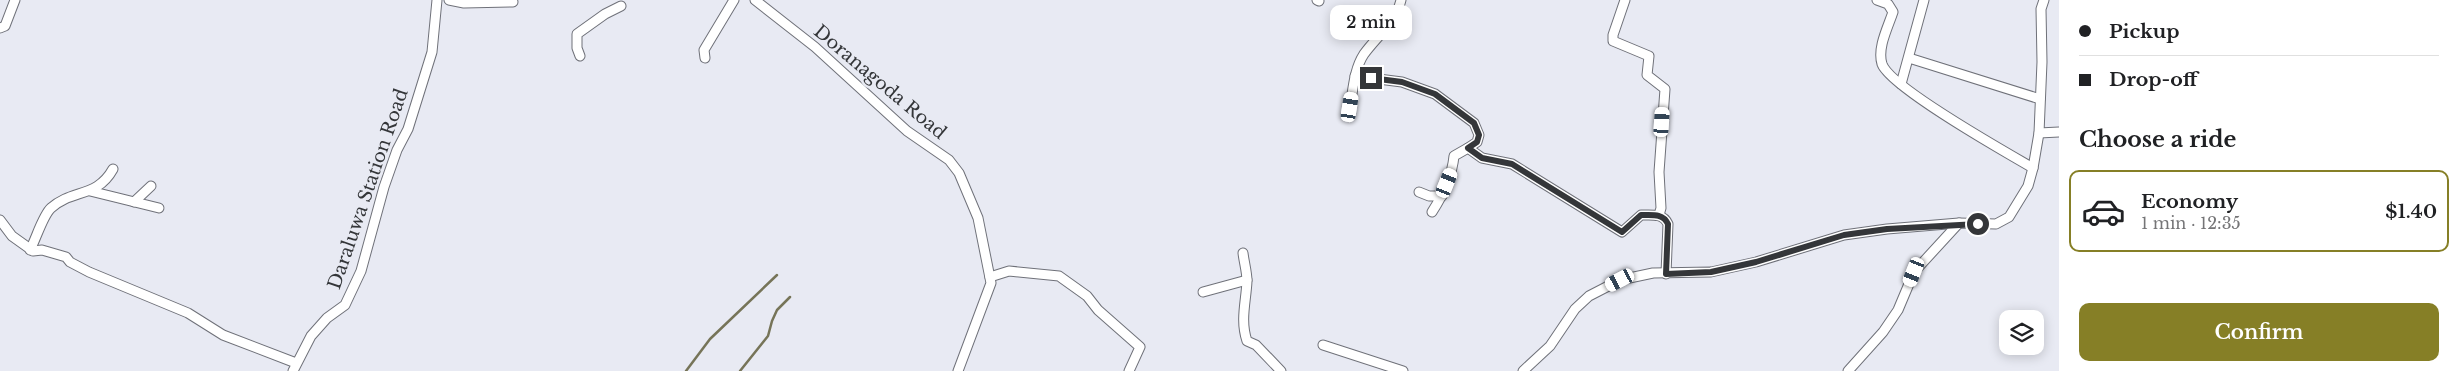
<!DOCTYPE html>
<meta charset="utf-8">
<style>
body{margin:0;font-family:"Libre Baskerville",serif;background:#f6f6f6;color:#202124;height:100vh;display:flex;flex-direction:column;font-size:19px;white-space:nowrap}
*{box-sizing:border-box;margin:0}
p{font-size:16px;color:#757577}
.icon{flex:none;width:28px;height:28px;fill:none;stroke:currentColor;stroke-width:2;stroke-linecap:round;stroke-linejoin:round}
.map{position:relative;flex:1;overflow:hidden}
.side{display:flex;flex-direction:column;background:#fff;width:400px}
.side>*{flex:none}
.hud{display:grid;align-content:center;height:110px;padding:0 20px;background:#fff}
.tools{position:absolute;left:1999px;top:310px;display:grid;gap:10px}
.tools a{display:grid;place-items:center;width:45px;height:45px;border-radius:10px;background:#fff;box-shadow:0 2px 12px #0003;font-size:25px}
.end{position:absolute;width:22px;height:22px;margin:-11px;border:6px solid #343639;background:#fff;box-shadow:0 0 0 2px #fff}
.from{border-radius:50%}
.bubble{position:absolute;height:35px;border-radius:10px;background:#fff;box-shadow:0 2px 12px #0003;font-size:16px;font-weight:600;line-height:35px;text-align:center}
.car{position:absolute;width:15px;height:30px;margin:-15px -8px;border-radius:6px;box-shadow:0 0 4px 1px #0007;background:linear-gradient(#fff 24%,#345 0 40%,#fff 0 76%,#345 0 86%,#fff 0)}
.hud b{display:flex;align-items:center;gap:18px;height:48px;font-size:19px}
.hud b+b{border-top:1px solid #e0e0e0}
.hud i{width:12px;height:12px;background:#202124}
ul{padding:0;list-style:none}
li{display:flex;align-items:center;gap:15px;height:82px;margin:0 10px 8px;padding:0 10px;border:2px solid transparent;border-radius:10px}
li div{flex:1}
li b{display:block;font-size:19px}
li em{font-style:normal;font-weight:600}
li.selected{border-color:#867f26}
li>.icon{width:45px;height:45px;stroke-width:1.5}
h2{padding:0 20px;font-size:22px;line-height:60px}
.cta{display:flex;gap:10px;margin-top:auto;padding:10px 20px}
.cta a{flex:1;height:58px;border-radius:10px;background:#867f26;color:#fff;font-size:20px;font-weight:600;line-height:58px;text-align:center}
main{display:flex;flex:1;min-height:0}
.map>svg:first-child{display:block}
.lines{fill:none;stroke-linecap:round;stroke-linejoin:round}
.stream{stroke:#767458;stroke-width:2.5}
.minor-casing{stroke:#6f7179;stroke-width:11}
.minor{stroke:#fff;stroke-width:9}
.route{stroke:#343639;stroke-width:6}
.labels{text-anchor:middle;stroke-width:5;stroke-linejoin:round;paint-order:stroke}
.street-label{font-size:18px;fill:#343639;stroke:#e8eaf3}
</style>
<main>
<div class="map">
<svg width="2059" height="371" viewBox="0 0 2059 371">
<rect width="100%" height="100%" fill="#e8eaf3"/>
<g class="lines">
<g class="stream">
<polyline points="686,371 710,339 777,275"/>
<polyline points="740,371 768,336 772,321 777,310 790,297"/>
</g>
<g class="minor-casing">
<g id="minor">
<polyline points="449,0 464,3 513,2"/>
<polyline points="755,0 815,47 907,131 949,160 959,173 978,218 991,283 958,371"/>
<polyline points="1317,0 1319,1"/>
<polyline points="1625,0 1613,35 1613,41 1649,56 1647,75 1665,89 1659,172 1661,208 1659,215"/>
<path d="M 1877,0 L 1888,4 L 1893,12 C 1888,27 1877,48 1882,64 C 1890,87 2007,153 2033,168"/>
<polyline points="0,28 5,26 15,0"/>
<polyline points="580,56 577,48 577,34 605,14 621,6"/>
<polyline points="705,58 704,50 734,0"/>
<polyline points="1909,58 2040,99"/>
<polyline points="1355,76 1402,82 1435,94 1474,123 1479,135 1477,142 1468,148"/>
<polyline points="1901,84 1924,0"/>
<path d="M 1350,107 C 1353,90 1354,69 1364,54 C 1377,36 1396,22 1401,0"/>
<polyline points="2039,133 2059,132"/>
<polyline points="90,191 159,208"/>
<polyline points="1419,192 1429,196 1442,196"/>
<polyline points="134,202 151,186"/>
<path d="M 1432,212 C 1443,195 1452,177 1454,156 L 1468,148 L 1482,158 L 1512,164 L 1622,232 L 1641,215 C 1652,215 1663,213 1668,224 L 1666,274"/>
<polyline points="0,220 12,236 33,251 42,250 66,257 70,262 89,272 188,313 223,335 296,363"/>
<path d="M 30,250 C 36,239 43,215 51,208 C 72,189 97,198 113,169"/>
<path d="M 1243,253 C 1244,262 1247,272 1247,281 C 1246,302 1240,320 1247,341 L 1256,345 L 1281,371"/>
<polyline points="990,277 1009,271 1059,276 1087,296 1098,310 1140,347 1129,371"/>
<polyline points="1203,292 1247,280"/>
<polyline points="1323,345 1403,371"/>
<polyline points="293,371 311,336 327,318 345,305 361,271 384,187 397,150 408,129 432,52 437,0"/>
<polyline points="1523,371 1550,346 1575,309 1589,296 1620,280 1653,273 1711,272 1756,262 1844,235 1887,229 1959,223 1996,224 2009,217 2028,186 2033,168 2039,133 2042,62 2041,9 2044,0"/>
<polyline points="1848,371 1883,332 1898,310 1914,272 1959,223"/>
</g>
</g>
<use href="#minor" class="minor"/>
</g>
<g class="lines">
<path class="route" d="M 1371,78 L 1402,82 L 1435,94 L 1474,123 L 1479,135 L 1477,142 L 1468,148 L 1482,158 L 1512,164 L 1622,232 L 1641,215 C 1652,215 1663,213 1668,224 L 1666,274 L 1711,272 L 1756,262 L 1844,235 L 1887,229 L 1978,224"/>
</g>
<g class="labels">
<g class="street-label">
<text transform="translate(880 82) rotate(40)" y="6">Doranagoda Road</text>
<text transform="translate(368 189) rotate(-71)" y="6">Daraluwa Station Road</text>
</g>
</g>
</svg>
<div class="tools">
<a><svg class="icon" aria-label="layers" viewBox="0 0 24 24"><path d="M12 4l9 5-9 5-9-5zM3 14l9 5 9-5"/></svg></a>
</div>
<i class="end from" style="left:1978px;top:224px"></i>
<i class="end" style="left:1371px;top:78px"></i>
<div class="bubble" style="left:1330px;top:5px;width:82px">2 min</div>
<i class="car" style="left:1350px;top:107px;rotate:9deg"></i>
<i class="car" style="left:1662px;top:122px;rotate:4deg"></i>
<i class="car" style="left:1447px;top:183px;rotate:22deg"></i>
<i class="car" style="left:1914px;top:272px;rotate:202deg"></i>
<i class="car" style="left:1620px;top:280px;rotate:243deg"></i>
</div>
<section class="side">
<div class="hud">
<b><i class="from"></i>Pickup</b>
<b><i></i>Drop-off</b>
</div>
<h2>Choose a ride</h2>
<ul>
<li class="selected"><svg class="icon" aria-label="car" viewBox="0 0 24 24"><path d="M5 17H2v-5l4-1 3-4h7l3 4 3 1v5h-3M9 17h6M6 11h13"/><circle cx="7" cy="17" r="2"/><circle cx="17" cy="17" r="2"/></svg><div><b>Economy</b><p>1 min · 12:35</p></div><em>$1.40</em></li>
</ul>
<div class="cta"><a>Confirm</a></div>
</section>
</main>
